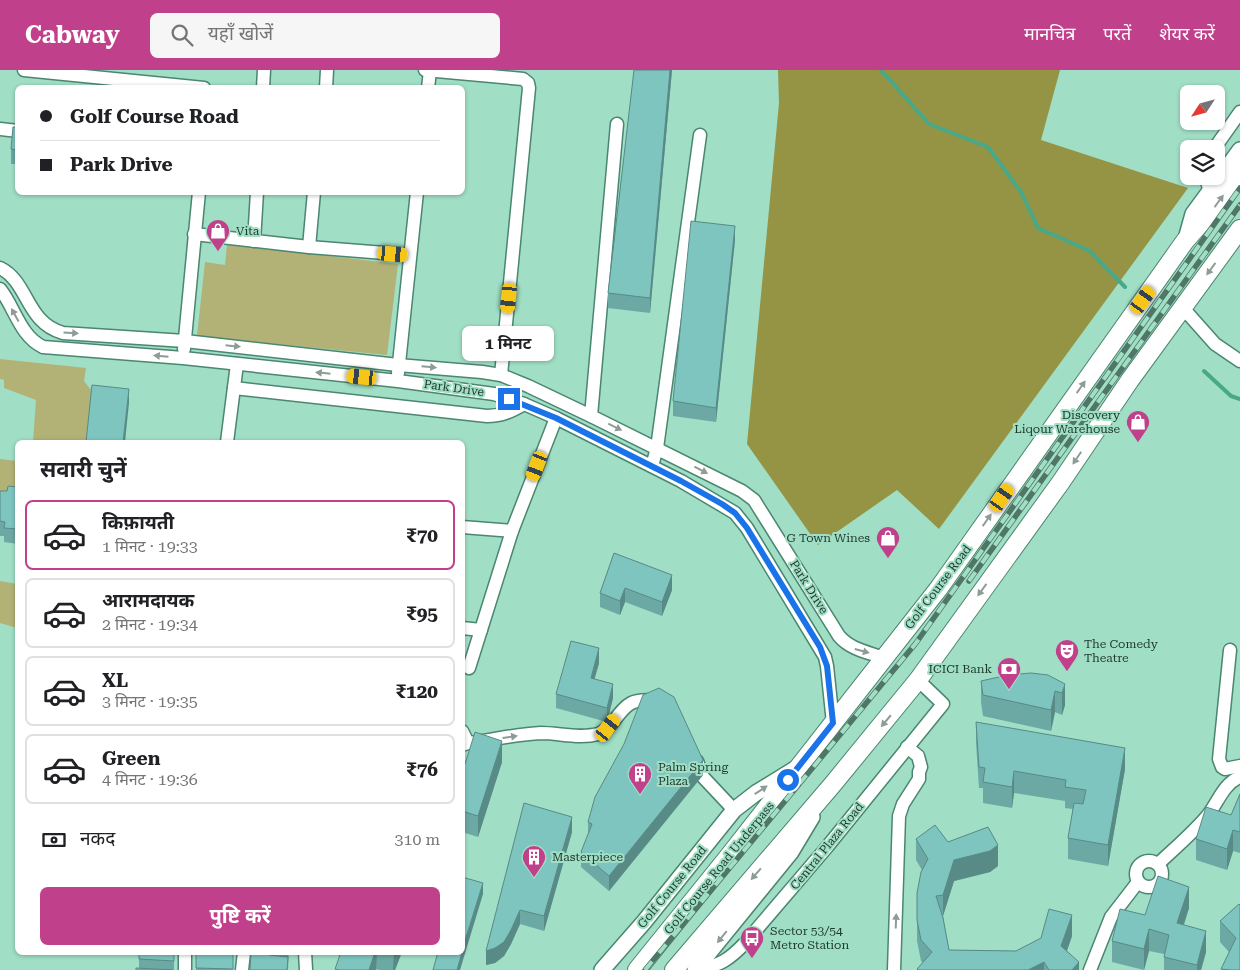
<!DOCTYPE html>
<html lang="hi">
<meta charset="utf-8">
<style>
body{margin:0;font-family:"Roboto Serif","Noto Sans Devanagari",serif;background:#f6f6f6;color:#202124;height:100vh;display:flex;flex-direction:column;font-size:19px;white-space:nowrap}
*{box-sizing:border-box;margin:0}
p{font-size:16px;color:#757577}
.icon{flex:none;width:28px;height:28px;fill:none;stroke:currentColor;stroke-width:2;stroke-linecap:round;stroke-linejoin:round}
.map{position:relative;flex:1;overflow:hidden}
.panel{position:absolute;left:15px;top:370px;width:450px;height:515px;display:flex;flex-direction:column;background:#fff;border-radius:8px;box-shadow:0 1px 4px #0004}
.panel>*{flex:none}
.banner{position:absolute;left:15px;top:15px;width:450px;height:110px;border-radius:8px;box-shadow:0 1px 4px #0004;display:grid;align-content:center;height:110px;padding:0 25px;background:#fff}
.needle{width:32px;rotate:234deg}
.fabs{position:absolute;left:1180px;top:15px;display:grid;gap:10px}
.fabs a{display:grid;place-items:center;width:45px;height:45px;border-radius:8px;background:#fff;box-shadow:0 1px 4px #0004;font-size:25px}
.end{position:absolute;width:22px;height:22px;margin:-11px;border:6px solid #1a73e8;background:#fff;box-shadow:0 0 0 2px #fff}
.from{border-radius:50%}
.bubble{position:absolute;height:35px;border-radius:8px;background:#fff;box-shadow:0 1px 4px #0004;font-size:16px;font-weight:700;line-height:35px;text-align:center}
.car{position:absolute;width:15px;height:30px;margin:-15px -8px;border-radius:6px;box-shadow:0 0 4px 1px #0007;background:linear-gradient(#f5c518 24%,#345 0 40%,#f5c518 0 76%,#345 0 86%,#f5c518 0)}
.banner b{display:flex;align-items:center;gap:18px;height:48px;font-size:19px}
.banner b+b{border-top:1px solid #e0e0e0}
.banner i{width:12px;height:12px;background:#202124}
ul{padding:0;list-style:none}
li{display:flex;align-items:center;gap:15px;height:70px;margin:0 10px 8px;padding:0 15px;border:2px solid #e0e0e0;border-radius:8px}
li div{flex:1}
li b{display:block;font-size:19px}
li em{font-style:normal;font-weight:700}
li.current{border-color:#c1408b}
li>.icon{width:45px;height:45px;stroke-width:1.5}
h2{padding:0 25px;font-size:22px;line-height:60px}
.pay{display:flex;align-items:center;gap:12px;height:55px;padding:0 25px;font-size:19px}
.pay p{margin-inline-start:auto}
.cta{display:flex;gap:10px;margin-top:auto;padding:10px 25px}
.cta a{flex:1;height:58px;border-radius:8px;background:#c1408b;color:#fff;font-size:20px;font-weight:700;line-height:58px;text-align:center}
header{display:flex;align-items:center;gap:30px;box-sizing:border-box;height:70px;padding:0 25px;background:#c1408b;color:#fff}
header strong{font-size:24px}
nav{display:flex;gap:28px;margin-inline-start:auto;font-size:18px}
.search{width:350px;height:45px;background:#f6f6f6;display:flex;align-items:center;gap:12px;box-sizing:border-box;padding:0 18px;border-radius:8px;color:#757577;font-size:19px}
.map>svg:first-child{display:block}
.green{fill:#b2b277}
.forest{fill:#959444}
.lines{fill:none;stroke-linecap:round;stroke-linejoin:round}
.stream{stroke:#48a888;stroke-width:4}
.minor-casing{stroke:#4a8670;stroke-width:15}
.tertiary-casing{stroke:#4a8670;stroke-width:18}
.secondary-casing{stroke:#4a8670;stroke-width:20}
.minor{stroke:#fff;stroke-width:12}
.tertiary{stroke:#fff;stroke-width:15}
.secondary{stroke:#fff;stroke-width:18}
.rail-casing{stroke:#4f7666;stroke-width:5.5}
.rail{stroke:#a0dec5;stroke-width:4;stroke-dasharray:11;stroke-linecap:butt}
.wall{fill:#6ca9a4}
.shaded-wall{fill:#588a86}
.building{fill:#7ec5bf;stroke:#588a86}
.oneway{fill:#8e9c96}
.route{stroke:#1a73e8;stroke-width:6}
.labels{text-anchor:middle;stroke-width:4;stroke-linejoin:round;paint-order:stroke}
.poi-label{font-size:12px;fill:#1e382e;stroke:#a0dec5;text-anchor:start}
.street-label{font-size:12px;fill:#1e382e;stroke:#a0dec5}
</style>
<header>
<strong>Cabway</strong>
<div class="search"><svg class="icon" aria-label="search" viewBox="0 0 24 24"><circle cx="10" cy="10" r="6"/><path d="M15 15l6 6"/></svg>यहाँ खोजें</div>
<nav><a>मानचित्र</a><a>परतें</a><a>शेयर करें</a></nav>
</header>
<div class="map">
<svg width="1240" height="900" viewBox="0 0 1240 900">
<rect width="100%" height="100%" fill="#a0dec5"/>
<g class="green">
<polygon points="227,174 398,194 387,285 197,266 205,192 225,195"/>
<polygon points="0,289 86,298 84,311 99,330 87,372 33,372 36,330 4,318 4,310 0,309"/>
<polygon points="0,389 17,391 17,427 0,425"/>
<polygon points="0,511 17,514 17,558 0,553"/>
</g>
<polygon class="forest" points="778,0 1060,0 1041,70 1188,118 939,459 897,420 818,475 747,374 779,33"/>
<g class="lines">
<g class="stream">
<polyline points="881,0 929,54 988,77 1021,122 1038,158 1090,181 1125,217"/>
<polyline points="1204,301 1231,326 1240,329"/>
</g>
<g class="minor-casing">
<g id="minor">
<polyline points="24,0 204,18"/>
<polyline points="425,0 523,9 528,13 529,18 501,305"/>
<polyline points="263,18 264,0"/>
<polyline points="326,18 327,0"/>
<polyline points="428,18 430,1"/>
<polyline points="0,59 18,61"/>
<polyline points="1214,79 1240,42"/>
<polyline points="1205,106 1210,121"/>
<polyline points="194,164 309,177 410,185"/>
<polyline points="254,171 257,122"/>
<polyline points="309,177 314,122"/>
<path d="M 0,198 C 29,212 25,252 63,263 L 185,271 L 398,295 L 482,302 L 501,305 L 528,316 L 591,346 L 742,421 L 754,430 L 839,566 C 851,580 868,582 884,588"/>
<path d="M 0,219 C 15,238 20,266 43,277 L 183,288 L 398,311 L 494,324 L 524,334 L 556,348 L 681,411 L 735,443 L 747,458 L 825,587 L 827,596 L 833,653"/>
<polyline points="1183,238 1215,274 1240,291"/>
<polyline points="184,279 199,122"/>
<polyline points="398,303 417,122"/>
<path d="M 234,318 L 487,346 C 502,346 512,341 524,334"/>
<polyline points="591,346 617,54"/>
<polyline points="227,372 237,294"/>
<polyline points="652,396 657,378 700,65"/>
<polyline points="462,457 512,461"/>
<polyline points="462,558 481,560"/>
<polyline points="1230,580 1219,689 1222,697 1225,699 1240,696"/>
<polyline points="469,598 512,461 556,348"/>
<polyline points="462,661 468,673"/>
<path d="M 462,675 L 468,673 C 492,670 517,664 541,663 C 559,663 580,669 598,664 C 604,662 609,657 613,652 C 627,633 632,628 657,631"/>
<polyline points="697,691 703,707 734,740"/>
<circle cx="1149" cy="804" r="13"/>
<path d="M 1158,794 C 1175,778 1193,763 1208,745 C 1218,732 1224,713 1240,707"/>
<polyline points="305,882 306,900"/>
<polyline points="185,900 185,882"/>
<polyline points="242,900 244,882"/>
<path d="M 698,900 C 720,895 729,890 745,873 L 827,777 L 943,634 L 918,610"/>
<polyline points="894,900 899,746 903,734 919,709 919,702 921,697 918,686 907,677"/>
<polyline points="1090,900 1111,847 1138,812"/>
</g>
</g>
<g class="tertiary-casing">
<g id="tertiary">
<polyline points="1186,169 1193,144 1240,80"/>
<polyline points="602,900 644,852 734,740 756,723 795,699"/>
<polyline points="695,900 791,782 812,747"/>
</g>
</g>
<g class="secondary-casing">
<g id="secondary">
<polyline points="637,900 729,786 939,518 1185,171 1214,138 1240,101"/>
<polyline points="674,900 833,714 918,610 1061,412 1130,310 1240,159"/>
</g>
</g>
<use href="#minor" class="minor"/>
<use href="#tertiary" class="tertiary"/>
<use href="#secondary" class="secondary"/>
<g class="rail-casing">
<g id="rail">
<polyline points="969,511 1240,135"/>
<polyline points="645,900 916,573 1240,118"/>
</g>
</g>
<use href="#rail" class="rail"/>
</g>
<g class="wall">
<polygon points="634,0 672,0 650,243 608,238 608,223"/>
<polygon points="18,57 18,94 11,94 11,79"/>
<polygon points="735,170 716,352 673,346 673,331"/>
<polygon points="18,417 18,474 4,472 4,466 0,466 0,421 7,421"/>
<polygon points="614,483 672,520 662,546 625,532 620,545 600,537 600,523"/>
<polygon points="599,593 594,609 613,628 607,652 556,638 556,624"/>
<polygon points="981,611 1065,614 1065,635 1062,645 1055,642 1051,661 983,646 981,632"/>
<polygon points="976,652 1125,699 1108,796 1068,789 1068,768 1073,739 1065,738 1065,731 1014,723 1012,738 983,733 983,718 979,718 976,673"/>
<polygon points="502,692 478,767 462,762 462,693 465,694"/>
<polygon points="703,705 609,821 581,797 581,782 588,765 588,752"/>
<polygon points="1240,724 1240,783 1233,781 1227,800 1196,790 1196,769 1231,745"/>
<polygon points="524,733 572,762 544,861 520,854 511,874 504,886 495,893 486,895"/>
<polygon points="916,769 948,772 998,796 990,802 954,811 943,846 949,880 1016,881 1072,866 1067,881 1079,900 917,900 917,899 923,893 921,891 917,871 917,823 922,800 916,790"/>
<polygon points="1239,834 1240,900 1221,900 1229,882 1220,872 1220,851"/>
<polygon points="1189,838 1184,855 1206,882 1201,900 1164,900 1164,884 1149,881 1144,900 1112,892 1112,871 1145,845"/>
<polygon points="139,882 174,882 174,900 136,900 139,898"/>
<polygon points="233,882 233,900 196,900 196,883"/>
<polygon points="251,882 289,882 288,900"/>
<polygon points="335,882 402,882 395,900 379,900 377,899 376,900 335,900 340,886 335,884"/>
</g>
<g class="shaded-wall">
<polygon points="670,0 672,0 650,243 650,228"/>
<polygon points="735,156 735,170 716,352 716,338"/>
<polygon points="129,319 129,333 125,372 123,372"/>
<polygon points="672,505 672,520 662,546 662,532"/>
<polygon points="625,518 625,532 620,545 620,531"/>
<polygon points="599,578 599,593 591,622 591,608"/>
<polygon points="613,614 613,628 607,652 607,638"/>
<polygon points="1065,614 1065,635 1062,645 1062,623"/>
<polygon points="1055,621 1055,642 1051,661 1051,640"/>
<polygon points="502,671 502,692 478,767 478,746"/>
<polygon points="1125,678 1125,699 1108,796 1108,775"/>
<polygon points="703,690 703,705 609,821 609,806"/>
<polygon points="1014,701 1014,723 1012,738 1012,717"/>
<polygon points="572,747 572,762 544,861 544,846"/>
<polygon points="1233,760 1233,781 1227,800 1227,779"/>
<polygon points="998,775 998,796 990,802 954,811 943,846 943,825 954,790"/>
<polygon points="483,813 483,824 460,900 457,900 462,882 462,880"/>
<polygon points="1189,817 1189,838 1177,874 1177,853"/>
<polygon points="520,840 520,854 511,874 504,886 495,893 486,895 486,881"/>
<polygon points="1072,845 1072,866 1061,897 1061,876"/>
<polygon points="1149,859 1149,881 1144,900 1144,879"/>
<polygon points="1206,861 1206,882 1201,900 1197,900 1197,895"/>
<polygon points="375,882 377,882 376,900 369,900"/>
<polygon points="394,882 402,882 395,900 393,900"/>
<polygon points="1044,892 1044,900 1028,900"/>
<polygon points="1079,892 1079,900 1072,900"/>
</g>
<g class="building">
<polygon points="634,0 670,0 650,228 608,223"/>
<polygon points="13,57 18,57 18,80 11,79"/>
<polygon points="691,151 735,156 716,338 673,331"/>
<polygon points="92,315 129,319 123,372 86,372"/>
<polygon points="8,416 18,417 18,459 4,458 5,452 0,451 0,421 7,421"/>
<polygon points="614,483 672,505 662,532 625,518 620,531 600,523"/>
<polygon points="571,571 599,578 591,608 613,614 607,638 556,624"/>
<polygon points="1031,603 1048,605 1065,614 1062,623 1055,621 1051,640 983,625 981,611 1008,605"/>
<polygon points="659,618 674,627 703,690 609,806 581,782 592,754 588,752 595,727 624,674 643,625"/>
<polygon points="976,652 1125,678 1108,775 1068,768 1074,733 1083,734 1086,720 1065,717 1066,710 1014,701 1012,717 983,712 985,698 979,697"/>
<polygon points="475,662 502,671 478,746 462,741 462,693 465,694"/>
<polygon points="1240,724 1240,762 1233,760 1227,779 1196,769 1206,737 1231,745"/>
<polygon points="524,733 572,747 544,846 520,840 511,860 504,872 495,878 486,881"/>
<polygon points="935,755 948,772 988,757 998,775 990,781 954,790 943,825 936,826 943,848 949,880 1016,881 1041,868 1049,839 1072,845 1061,876 1079,892 1072,900 1049,900 1044,892 1028,900 919,900 917,899 932,882 921,870 917,850 917,823 921,802 928,789 916,769"/>
<polygon points="1158,806 1189,817 1177,853 1206,861 1197,895 1164,887 1169,865 1149,859 1144,879 1112,871 1120,839 1145,845"/>
<polygon points="462,807 483,813 462,880"/>
<polygon points="1239,834 1240,835 1240,900 1231,900 1221,899 1236,868 1220,851"/>
<polygon points="139,882 174,882 174,891 139,889"/>
<polygon points="233,882 233,899 196,898 196,883"/>
<polygon points="251,882 288,882 288,885 269,883 269,885 288,887 287,900 250,900"/>
<polygon points="341,882 375,882 369,900 339,900 335,899"/>
<polygon points="438,882 462,882 457,900 433,900"/>
<polygon points="136,898 173,900 136,900"/>
</g>
<defs><path id="oneway-solid" d="M-6-.8H1V-3.2L6.5 0L1 3.2V.8H-6Z" transform="scale(1.25)"/></defs>
<g class="oneway">
<use href="#oneway-solid" transform="translate(1219 131) rotate(-54)"/>
<use href="#oneway-solid" transform="translate(1211 199) rotate(126)"/>
<use href="#oneway-solid" transform="translate(15 245) rotate(-119)"/>
<use href="#oneway-solid" transform="translate(71 263) rotate(4)"/>
<use href="#oneway-solid" transform="translate(233 276) rotate(6)"/>
<use href="#oneway-solid" transform="translate(161 286) rotate(-175)"/>
<use href="#oneway-solid" transform="translate(429 297) rotate(5)"/>
<use href="#oneway-solid" transform="translate(323 303) rotate(-174)"/>
<use href="#oneway-solid" transform="translate(1081 317) rotate(-55)"/>
<use href="#oneway-solid" transform="translate(615 357) rotate(26)"/>
<use href="#oneway-solid" transform="translate(1077 388) rotate(124)"/>
<use href="#oneway-solid" transform="translate(701 400) rotate(27)"/>
<use href="#oneway-solid" transform="translate(987 450) rotate(-55)"/>
<use href="#oneway-solid" transform="translate(982 520) rotate(126)"/>
<use href="#oneway-solid" transform="translate(862 581) rotate(15)"/>
<use href="#oneway-solid" transform="translate(886 651) rotate(130)"/>
<use href="#oneway-solid" transform="translate(510 667) rotate(-8)"/>
<use href="#oneway-solid" transform="translate(761 720) rotate(-33)"/>
<use href="#oneway-solid" transform="translate(756 804) rotate(131)"/>
<use href="#oneway-solid" transform="translate(896 851) rotate(-88)"/>
<use href="#oneway-solid" transform="translate(722 867) rotate(129)"/>
</g>
<g class="lines">
<polyline class="route" points="509,329 556,348 681,411 722,434 735,443 747,458 820,577 827,596 833,653 788,710"/>
</g>
<defs>
<g id="shop-pin" transform="scale(1.25)"><path d="M0 17L-7.5 6A9.5 9.5 0 1 1 7.5 6Z" fill="#c1408b" stroke="#a0dec5"/><path d="M-5-2.5h2.3a2.7 3.5 0 0 1 5.4 0H5L5.5 6h-11ZM-1.5-2.5h3a1.5 2.3 0 0 0-3 0Z" fill="#fff"/></g>
<g id="theatre-pin" transform="scale(1.25)"><path d="M0 17L-7.5 6A9.5 9.5 0 1 1 7.5 6Z" fill="#c1408b" stroke="#a0dec5"/><path d="M-5-5.5Q0-4 5-5.5V0Q5 5 0 6Q-5 5-5 0ZM-3.3-2.5H-1v1.5H-3.3ZM1-2.5H3.3v1.5H1ZM-2.8 1Q0 5.5 2.8 1Z" fill="#fff"/></g>
<g id="bank-pin" transform="scale(1.25)"><path d="M0 17L-7.5 6A9.5 9.5 0 1 1 7.5 6Z" fill="#c1408b" stroke="#a0dec5"/><path d="M-6-4H6V4H-6ZM0-2.3a2.3 2.3 0 1 0 0 4.6a2.3 2.3 0 1 0 0-4.6Z" fill="#fff"/></g>
<g id="building-pin" transform="scale(1.25)"><path d="M0 17L-7.5 6A9.5 9.5 0 1 1 7.5 6Z" fill="#c1408b" stroke="#a0dec5"/><path d="M-4-6H4V6H1V3H-1V6H-4ZM-2.5-4.3h1.7v1.8h-1.7ZM.8-4.3h1.7v1.8H.8ZM-2.5-1h1.7V.8h-1.7ZM.8-1h1.7V.8H.8Z" fill="#fff"/></g>
<g id="bus-pin" transform="scale(1.25)"><path d="M0 17L-7.5 6A9.5 9.5 0 1 1 7.5 6Z" fill="#c1408b" stroke="#a0dec5"/><path d="M-5-6H5V4H4V6H2V4H-2V6H-4V4H-5ZM-3.5-4V0h7V-4ZM-3.5 1.2v1.5H-2V1.2ZM2 1.2v1.5H3.5V1.2Z" fill="#fff"/></g>
</defs>
<g fill-rule="evenodd">
<use href="#shop-pin" x="218" y="161"/>
<use href="#shop-pin" x="1138" y="352"/>
<use href="#shop-pin" x="888" y="468"/>
<use href="#theatre-pin" x="1067" y="581"/>
<use href="#bank-pin" x="1009" y="599"/>
<use href="#building-pin" x="640" y="704"/>
<use href="#building-pin" x="534" y="787"/>
<use href="#bus-pin" x="752" y="868"/>
</g>
<g class="labels">
<g class="poi-label">
<text x="236" y="165">Vita</text>
<text x="1120" y="349" text-anchor="end">Discovery<tspan x="1120" dy="14">Liqour Warehouse</tspan></text>
<text x="870" y="472" text-anchor="end">G Town Wines</text>
<text x="1084" y="578">The Comedy<tspan x="1084" dy="14">Theatre</tspan></text>
<text x="992" y="603" text-anchor="end">ICICI Bank</text>
<text x="658" y="701">Palm Spring<tspan x="658" dy="14">Plaza</tspan></text>
<text x="552" y="791">Masterpiece</text>
<text x="770" y="865">Sector 53/54<tspan x="770" dy="14">Metro Station</tspan></text>
</g>
<g class="street-label">
<text transform="translate(454 318) rotate(8)" y="4">Park Drive</text>
<text transform="translate(809 517) rotate(58)" y="4">Park Drive</text>
<text transform="translate(938 517) rotate(-53)" y="4">Golf Course Road</text>
<text transform="translate(827 776) rotate(-51)" y="4">Central Plaza Road</text>
<text transform="translate(719 798) rotate(-51)" y="4">Golf Course Road Underpass</text>
<text transform="translate(672 817) rotate(-51)" y="4">Golf Course Road</text>
</g>
</g>
</svg>
<div class="fabs">
<a><svg class="needle" viewBox="-14 -14 28 28"><path d="M0-13l5 13h-10z" fill="#e53935"/><path d="M0 13l5-13h-10z" fill="#757577"/></svg></a>
<a><svg class="icon" aria-label="layers" viewBox="0 0 24 24"><path d="M12 4l9 5-9 5-9-5zM3 14l9 5 9-5"/></svg></a>
</div>
<i class="end from" style="left:788px;top:710px"></i>
<i class="end" style="left:509px;top:329px"></i>
<div class="bubble" style="left:462px;top:256px;width:92px">1 मिनट</div>
<i class="car" style="left:393px;top:184px;rotate:95deg"></i>
<i class="car" style="left:509px;top:228px;rotate:186deg"></i>
<i class="car" style="left:1143px;top:230px;rotate:36deg"></i>
<i class="car" style="left:362px;top:307px;rotate:276deg"></i>
<i class="car" style="left:537px;top:396px;rotate:201deg"></i>
<i class="car" style="left:1002px;top:428px;rotate:35deg"></i>
<i class="car" style="left:608px;top:658px;rotate:37deg"></i>
<div class="banner">
<b><i class="from"></i>Golf Course Road</b>
<b><i></i>Park Drive</b>
</div>
<section class="panel">
<h2>सवारी चुनें</h2>
<ul>
<li class="current"><svg class="icon" aria-label="car" viewBox="0 0 24 24"><path d="M5 17H2v-5l4-1 3-4h7l3 4 3 1v5h-3M9 17h6M6 11h13"/><circle cx="7" cy="17" r="2"/><circle cx="17" cy="17" r="2"/></svg><div><b>किफ़ायती</b><p>1 मिनट · 19:33</p></div><em>₹70</em></li>
<li><svg class="icon" aria-label="car" viewBox="0 0 24 24"><path d="M5 17H2v-5l4-1 3-4h7l3 4 3 1v5h-3M9 17h6M6 11h13"/><circle cx="7" cy="17" r="2"/><circle cx="17" cy="17" r="2"/></svg><div><b>आरामदायक</b><p>2 मिनट · 19:34</p></div><em>₹95</em></li>
<li><svg class="icon" aria-label="car" viewBox="0 0 24 24"><path d="M5 17H2v-5l4-1 3-4h7l3 4 3 1v5h-3M9 17h6M6 11h13"/><circle cx="7" cy="17" r="2"/><circle cx="17" cy="17" r="2"/></svg><div><b>XL</b><p>3 मिनट · 19:35</p></div><em>₹120</em></li>
<li><svg class="icon" aria-label="car" viewBox="0 0 24 24"><path d="M5 17H2v-5l4-1 3-4h7l3 4 3 1v5h-3M9 17h6M6 11h13"/><circle cx="7" cy="17" r="2"/><circle cx="17" cy="17" r="2"/></svg><div><b>Green</b><p>4 मिनट · 19:36</p></div><em>₹76</em></li>
</ul>
<div class="pay"><svg class="icon" aria-label="cash" viewBox="0 0 24 24"><path d="M3 7h18v10H3z"/><circle cx="12" cy="12" r="2"/></svg>नकद<p>310 m</p></div>
<div class="cta"><a>पुष्टि करें</a></div>
</section>
</div>
